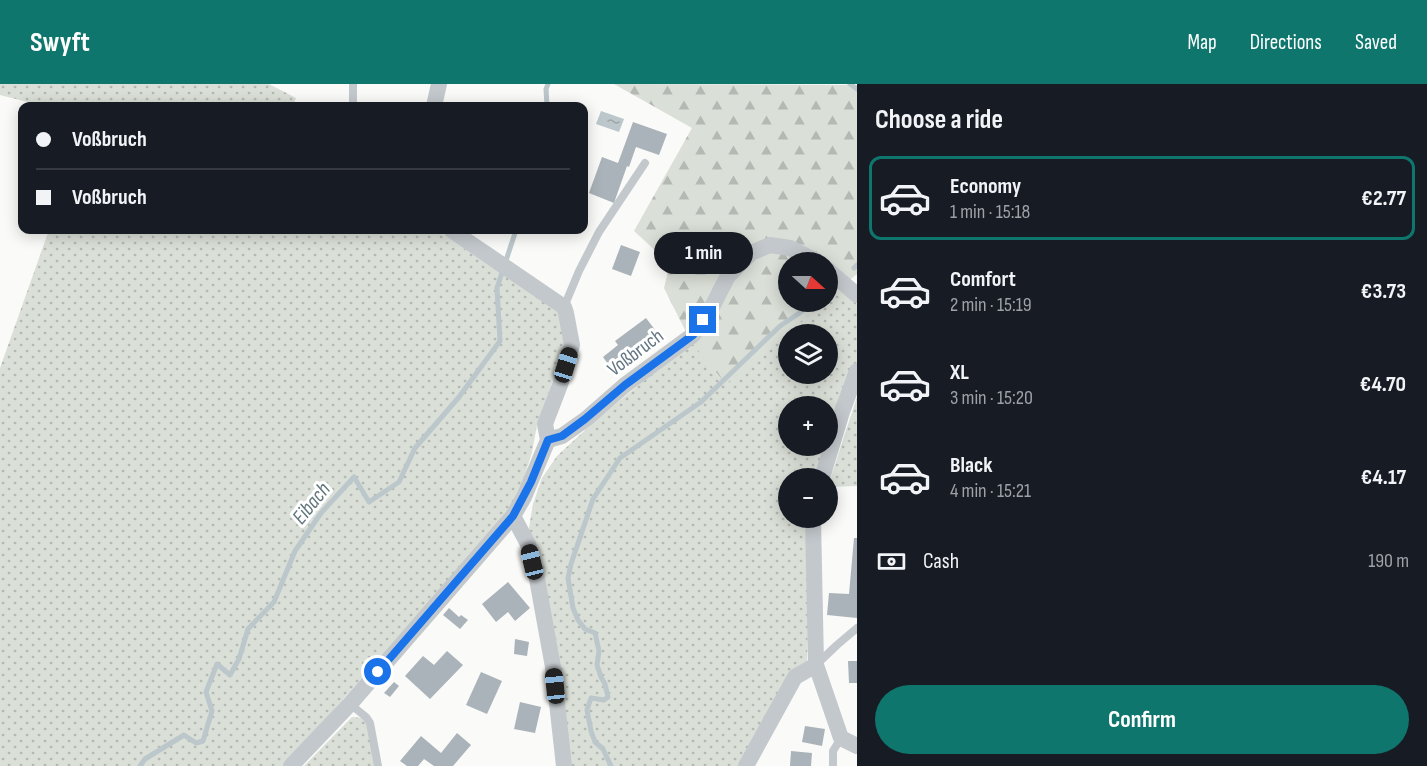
<!DOCTYPE html>
<meta charset="utf-8">
<style>
body{margin:0;font-family:"Sofia Sans Condensed",sans-serif;background:#242831;color:#f1f3f6;height:100vh;display:flex;flex-direction:column;font-size:22px;white-space:nowrap}
*{box-sizing:border-box;margin:0}
p{font-size:20px;color:#9ea1a6}
.icon{flex:none;width:33px;height:33px;fill:none;stroke:currentColor;stroke-width:2;stroke-linecap:round;stroke-linejoin:round}
.map{position:relative;flex:1;overflow:hidden}
.panel{display:flex;flex-direction:column;background:#171b24;width:570px}
.panel>*{flex:none}
.banner{position:absolute;left:18px;top:18px;width:570px;height:132px;border-radius:12px;box-shadow:0 3px 15px #0003;display:grid;align-content:center;height:132px;padding:0 18px;background:#171b24}
.needle{width:39px;rotate:111deg}
.fabs{position:absolute;left:778px;top:168px;display:grid;gap:12px}
.fabs a{display:grid;place-items:center;width:60px;height:60px;border-radius:50%;background:#171b24;box-shadow:0 3px 15px #0003;font-size:30px}
.end{position:absolute;width:27px;height:27px;margin:-14px;border:8px solid #1a73e8;background:#fff;box-shadow:0 0 0 3px #fff}
.from{border-radius:50%}
.bubble{position:absolute;height:42px;border-radius:21px;background:#171b24;box-shadow:0 3px 15px #0003;font-size:20px;font-weight:700;line-height:42px;text-align:center}
.car{position:absolute;width:18px;height:36px;margin:-18px -9px;border-radius:8px;box-shadow:0 0 4px 2px #0007;background:linear-gradient(#222 24%,#8ab4d8 0 40%,#222 0 76%,#8ab4d8 0 86%,#222 0)}
.banner b{display:flex;align-items:center;gap:21px;height:57px;font-size:22px}
.banner b+b{border-top:2px solid #363941}
.banner i{width:15px;height:15px;background:#f1f3f6}
ul{padding:0;list-style:none}
li{display:flex;align-items:center;gap:18px;height:84px;margin:0 12px 9px;padding:0 6px;border:3px solid transparent;border-radius:12px}
li div{flex:1}
li b{display:block;font-size:22px}
li em{font-style:normal;font-weight:700}
li.selected{border-color:#0f766e}
li>.icon{width:54px;height:54px;stroke-width:1.5}
h2{padding:0 18px;font-size:27px;line-height:72px}
.pay{display:flex;align-items:center;gap:15px;height:66px;padding:0 18px;font-size:22px}
.pay p{margin-inline-start:auto}
.cta{display:flex;gap:12px;margin-top:auto;padding:12px 18px}
.cta a{flex:1;height:69px;border-radius:36px;background:#0f766e;color:#fff;font-size:24px;font-weight:700;line-height:69px;text-align:center}
header{display:flex;align-items:center;gap:36px;box-sizing:border-box;height:84px;padding:0 30px;background:#0f766e;color:#fff}
header strong{font-size:28px}
nav{display:flex;gap:33px;margin-inline-start:auto;font-size:21px}
main{display:flex;flex:1;min-height:0}
.map>svg:first-child{display:block}
.grass{fill:url(#grass-dots);fill-rule:evenodd}
.forest{fill:url(#forest-firs)}
.water{fill:url(#water-ripples)}
.lines{fill:none;stroke-linecap:round;stroke-linejoin:round}
.stream{stroke:#bbc7cb;stroke-width:5}
.building{fill:#aab3b9}
.service{stroke:#c3c8cc;stroke-width:8}
.minor{stroke:#c3c8cc;stroke-width:16}
.route{stroke:#1a73e8;stroke-width:8}
.labels{text-anchor:middle;stroke-width:6;stroke-linejoin:round;paint-order:stroke}
.street-label{font-size:20px;fill:#657683;stroke:#fff}
.water-label{font-size:21px;font-style:italic;fill:#60757c;stroke:#fff}
</style>
<header>
<strong>Swyft</strong>
<nav><a>Map</a><a>Directions</a><a>Saved</a></nav>
</header>
<main>
<div class="map">
<svg width="857" height="682" viewBox="0 0 857 682">
<defs>
<pattern id="grass-dots" width="8" height="8" patternUnits="userSpaceOnUse" patternTransform="scale(1.5)"><rect width="8" height="8" fill="#dadfd7"/><path d="M2 2h.1M6 6h.1" fill="none" stroke="#b4b9b4" stroke-width="1.8" stroke-linecap="round"/></pattern>
<pattern id="forest-firs" width="22" height="20" patternUnits="userSpaceOnUse" patternTransform="scale(1.5)"><rect width="22" height="20" fill="#dadfd7"/><path d="M5 1l3.5 6h-7zM16 11l3.5 6h-7z" fill="#b4b9b4"/></pattern>
<pattern id="water-ripples" width="26" height="14" patternUnits="userSpaceOnUse" patternTransform="scale(1.5)"><rect width="26" height="14" fill="#bbc7cb"/><path d="M2 4q2-2 4 0t4 0M15 11q2-2 4 0t4 0" fill="none" stroke="#9ca6aa"/></pattern>
</defs>
<rect width="100%" height="100%" fill="#fafaf8"/>
<g class="grass">
<polygon points="0,0 269,0 296,14 293,22 43,22 0,11"/>
<polygon points="49,146 437,146 487,180 550,217 563,235 566,260 537,341 532,368 519,410 499,439 284,682 0,682 0,284"/>
<path d="M 841,203 L 857,220 L 857,279 L 841,326 L 820,394 L 789,394 L 789,434 L 811,434 L 807,577 L 743,682 L 572,682 L 535,462 L 529,444 L 533,420 L 542,394 L 557,372 L 596,336 L 691,258 L 824,218 L 828,218 L 828,214 ZM 789,250 L 828,250 L 828,290 L 789,290 ZM 789,322 L 828,322 L 828,362 L 789,362 Z"/>
<polygon points="857,313 857,402 828,403 828,402"/>
<polygon points="352,633 363,634 368,639 375,682 304,682"/>
</g>
<polygon class="forest" points="614,0 857,1 857,190 828,214 828,178 789,178 789,218 824,218 726,300 691,258 664,204 670,180 634,147 692,44"/>
<polygon class="water" points="601,27 624,35 619,48 596,40"/>
<g class="lines">
<g class="stream">
<polyline points="850,0 857,5"/>
<polyline points="547,22 546,5 548,0"/>
<polyline points="854,184 857,181"/>
<polyline points="140,682 145,675 184,651 196,659 203,657 212,627 206,608 217,580 230,591 239,575 248,545 274,518 295,467 321,429 354,393 369,418 399,398 415,364 459,313 500,257 497,204 516,146"/>
<polyline points="611,682 603,665 595,658 591,647 587,626 591,614 604,616 608,613 605,600 601,593 597,581 599,567 595,549 585,545 578,536 573,524 568,494 571,480 593,415 620,374 701,318 780,242 798,230 812,218"/>
</g>
</g>
<g class="building">
<polygon points="633,38 667,50 659,71 636,63 629,83 627,82 614,119 589,109 602,73 618,79"/>
<polygon points="621,161 640,168 631,192 612,185"/>
<polygon points="646,234 662,255 615,290 603,273 618,261 615,257"/>
<polygon points="854,454 857,454 857,534 827,531 829,509 849,510"/>
<polygon points="508,498 530,524 515,537 508,528 496,538 482,520"/>
<polygon points="449,524 459,533 461,531 468,536 460,545 443,531"/>
<polygon points="515,555 529,558 527,572 514,570"/>
<polygon points="447,567 463,581 430,615 405,592 423,572 434,581"/>
<polygon points="848,577 857,577 857,599 849,599"/>
<polygon points="481,588 502,597 487,630 466,621"/>
<polygon points="394,598 399,602 390,613 384,609"/>
<polygon points="520,618 541,623 535,649 514,645"/>
<polygon points="805,642 825,645 822,662 802,658"/>
<polygon points="457,649 471,661 453,682 434,682 424,675 418,682 407,682 400,677 421,652 441,669"/>
<polygon points="791,667 812,669 811,682 790,682"/>
</g>
<g class="lines">
<g class="service">
<polyline points="353,22 353,0"/>
<polyline points="564,223 579,187 599,148 645,79"/>
<polyline points="817,580 837,561 857,544"/>
<polyline points="350,620 366,633 370,639 378,682"/>
<polyline points="833,682 833,667 841,654"/>
</g>
<g class="minor">
<polyline points="434,22 439,0"/>
<polyline points="828,186 857,211"/>
<polyline points="548,356 562,352 586,335 625,301 693,251 713,221 728,192 751,169 770,161 790,164 818,178"/>
<polyline points="822,394 842,328 857,287"/>
<polyline points="513,432 528,460 537,495 553,583 564,682"/>
<polyline points="813,434 816,581 841,654 857,662"/>
<polyline points="291,682 350,620 513,432 524,413 548,356 545,340 560,301 572,261 566,229 564,223 451,146"/>
<polyline points="746,682 795,593 816,581"/>
</g>
</g>
<g class="lines">
<polyline class="route" points="378,588 513,432 531,398 548,356 562,352 585,335 625,301 693,251 703,236"/>
</g>
<g class="labels">
<g class="street-label">
<text transform="translate(635 268) rotate(-37)" y="7">Voßbruch</text>
</g>
<g class="water-label">
<text transform="translate(311 419) rotate(-51)" y="7">Eibach</text>
</g>
</g>
</svg>
<div class="fabs">
<a><svg class="needle" viewBox="-14 -14 28 28"><path d="M0-13l5 13h-10z" fill="#e53935"/><path d="M0 13l5-13h-10z" fill="#9ea1a6"/></svg></a>
<a><svg class="icon" aria-label="layers" viewBox="0 0 24 24"><path d="M12 4l9 5-9 5-9-5zM3 14l9 5 9-5"/></svg></a>
<a>+</a>
<a>−</a>
</div>
<i class="end from" style="left:378px;top:588px"></i>
<i class="end" style="left:703px;top:236px"></i>
<div class="bubble" style="left:654px;top:148px;width:99px">1 min</div>
<i class="car" style="left:566px;top:281px;rotate:17deg"></i>
<i class="car" style="left:532px;top:478px;rotate:346deg"></i>
<i class="car" style="left:555px;top:602px;rotate:354deg"></i>
<div class="banner">
<b><i class="from"></i>Voßbruch</b>
<b><i></i>Voßbruch</b>
</div>
</div>
<section class="panel">
<h2>Choose a ride</h2>
<ul>
<li class="selected"><svg class="icon" aria-label="car" viewBox="0 0 24 24"><path d="M5 17H2v-5l4-1 3-4h7l3 4 3 1v5h-3M9 17h6M6 11h13"/><circle cx="7" cy="17" r="2"/><circle cx="17" cy="17" r="2"/></svg><div><b>Economy</b><p>1 min · 15:18</p></div><em>€2.77</em></li>
<li><svg class="icon" aria-label="car" viewBox="0 0 24 24"><path d="M5 17H2v-5l4-1 3-4h7l3 4 3 1v5h-3M9 17h6M6 11h13"/><circle cx="7" cy="17" r="2"/><circle cx="17" cy="17" r="2"/></svg><div><b>Comfort</b><p>2 min · 15:19</p></div><em>€3.73</em></li>
<li><svg class="icon" aria-label="car" viewBox="0 0 24 24"><path d="M5 17H2v-5l4-1 3-4h7l3 4 3 1v5h-3M9 17h6M6 11h13"/><circle cx="7" cy="17" r="2"/><circle cx="17" cy="17" r="2"/></svg><div><b>XL</b><p>3 min · 15:20</p></div><em>€4.70</em></li>
<li><svg class="icon" aria-label="car" viewBox="0 0 24 24"><path d="M5 17H2v-5l4-1 3-4h7l3 4 3 1v5h-3M9 17h6M6 11h13"/><circle cx="7" cy="17" r="2"/><circle cx="17" cy="17" r="2"/></svg><div><b>Black</b><p>4 min · 15:21</p></div><em>€4.17</em></li>
</ul>
<div class="pay"><svg class="icon" aria-label="cash" viewBox="0 0 24 24"><path d="M3 7h18v10H3z"/><circle cx="12" cy="12" r="2"/></svg>Cash<p>190 m</p></div>
<div class="cta"><a>Confirm</a></div>
</section>
</main>
